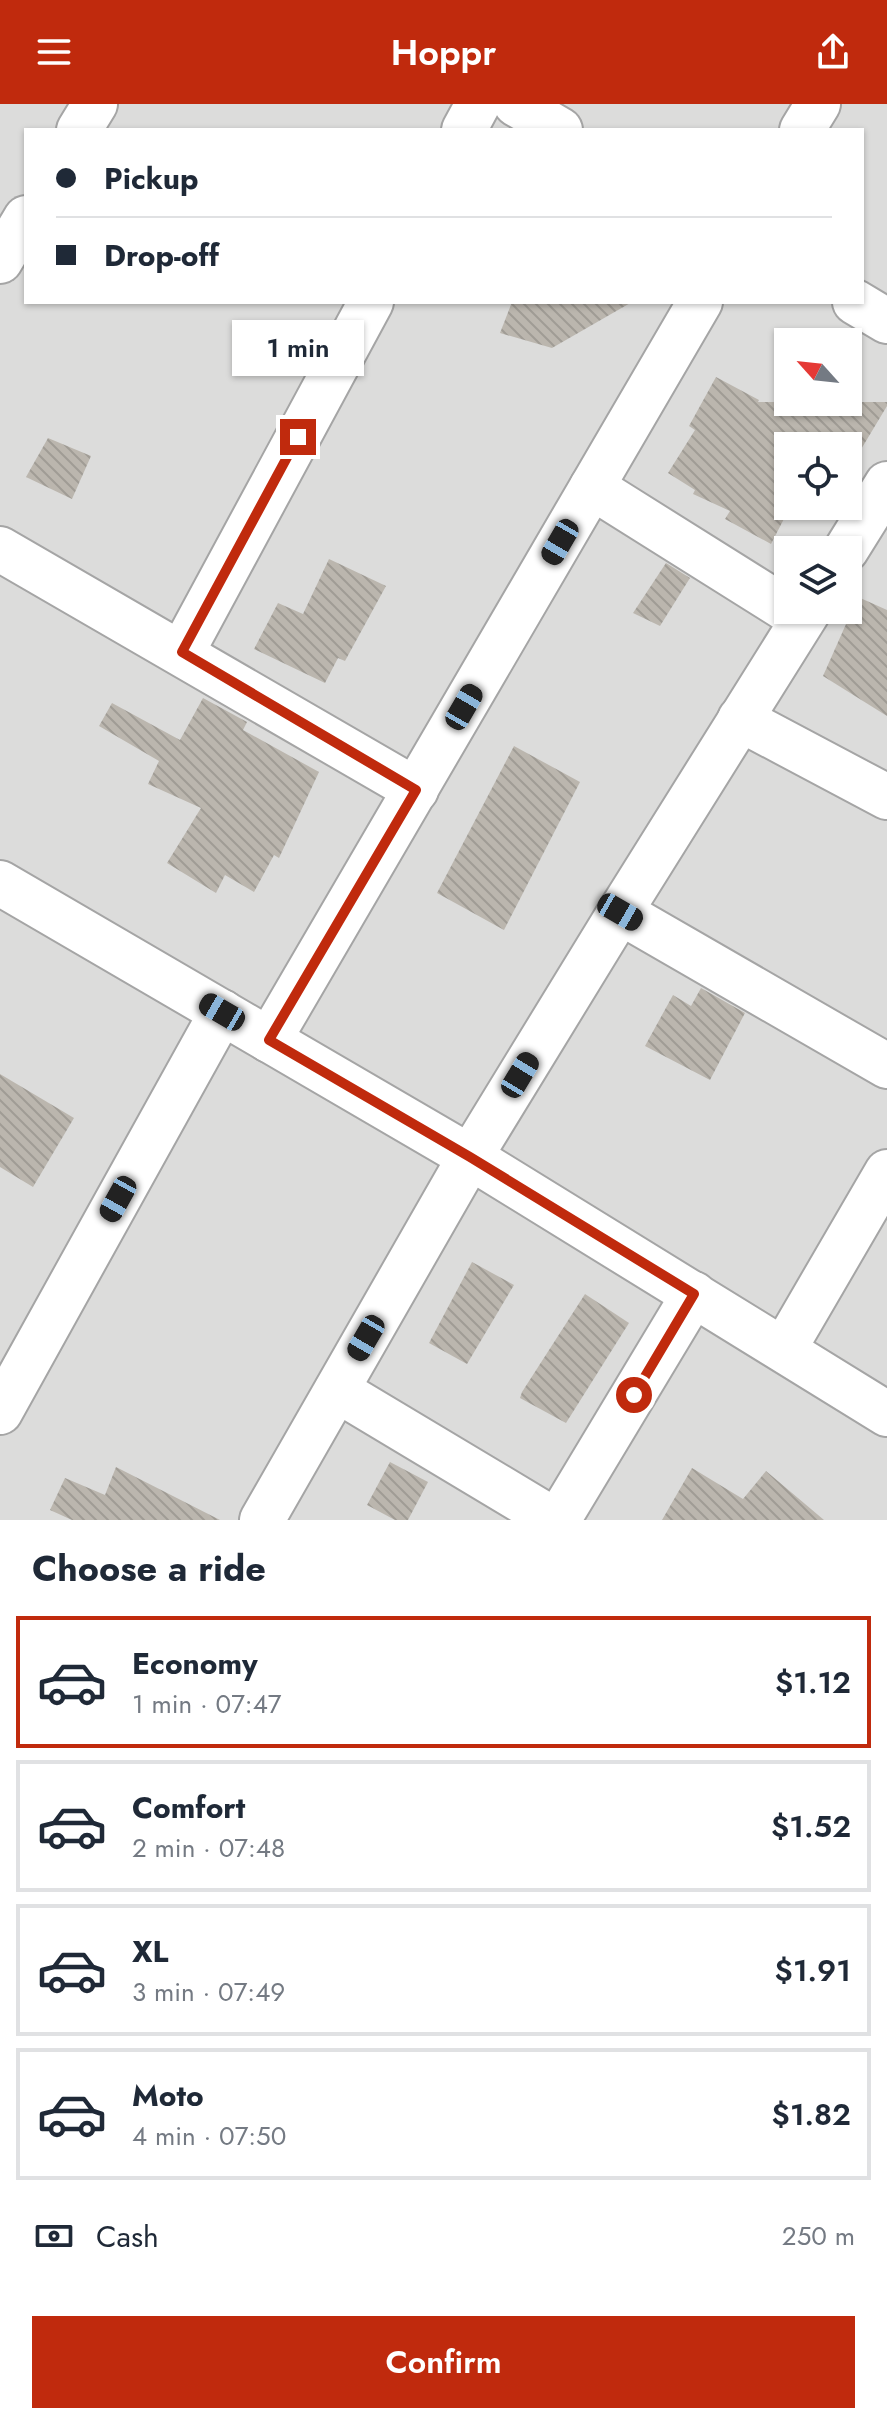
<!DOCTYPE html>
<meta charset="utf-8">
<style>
body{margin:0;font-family:Jost,sans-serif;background:#f2f2f3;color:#1f2937;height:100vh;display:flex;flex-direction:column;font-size:30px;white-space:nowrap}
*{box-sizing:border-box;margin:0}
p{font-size:26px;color:#747a83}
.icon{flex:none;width:44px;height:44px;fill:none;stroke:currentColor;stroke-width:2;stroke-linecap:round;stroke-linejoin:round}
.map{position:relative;height:1416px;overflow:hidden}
.sheet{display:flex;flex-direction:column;background:#fff;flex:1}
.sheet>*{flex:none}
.hud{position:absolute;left:24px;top:24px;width:840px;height:176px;border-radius:0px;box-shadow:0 2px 6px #0004;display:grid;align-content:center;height:176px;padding:0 32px;background:#fff}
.needle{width:52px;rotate:297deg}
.tools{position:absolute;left:774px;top:224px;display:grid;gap:16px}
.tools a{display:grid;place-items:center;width:88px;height:88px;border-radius:0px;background:#fff;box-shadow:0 2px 6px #0004;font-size:40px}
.end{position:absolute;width:36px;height:36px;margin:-18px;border:10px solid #c02a0d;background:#fff;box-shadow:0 0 0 4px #fff}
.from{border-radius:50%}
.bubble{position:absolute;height:56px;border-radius:0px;background:#fff;box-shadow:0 2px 6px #0004;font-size:26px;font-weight:600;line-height:56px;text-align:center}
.car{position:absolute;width:24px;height:48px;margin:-24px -12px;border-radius:10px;box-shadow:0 0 6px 2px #0007;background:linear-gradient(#222 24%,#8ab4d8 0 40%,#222 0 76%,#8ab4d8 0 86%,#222 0)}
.hud b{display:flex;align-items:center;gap:28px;height:76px;font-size:30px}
.hud b+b{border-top:2px solid #e0e1e3}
.hud i{width:20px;height:20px;background:#1f2937}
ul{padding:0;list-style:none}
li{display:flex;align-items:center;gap:24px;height:132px;margin:0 16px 12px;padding:0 16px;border:4px solid #e0e1e3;border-radius:0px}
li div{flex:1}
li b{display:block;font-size:30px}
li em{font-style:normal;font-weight:600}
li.on{border-color:#c02a0d}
li>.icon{width:72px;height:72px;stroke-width:1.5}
h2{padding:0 32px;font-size:36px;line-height:96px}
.pay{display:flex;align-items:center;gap:20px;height:88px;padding:0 32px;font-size:30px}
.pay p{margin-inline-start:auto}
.action{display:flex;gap:16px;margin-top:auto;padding:16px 32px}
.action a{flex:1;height:92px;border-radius:0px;background:#c02a0d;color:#fff;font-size:32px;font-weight:600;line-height:92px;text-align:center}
header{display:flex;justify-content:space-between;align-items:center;height:104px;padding:0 32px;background:#c02a0d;color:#fff;font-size:36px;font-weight:600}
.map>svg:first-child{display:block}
.residential{fill:#dcdcdb;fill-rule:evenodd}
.building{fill:url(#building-back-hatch)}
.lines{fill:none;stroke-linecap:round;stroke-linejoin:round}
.minor-casing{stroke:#a5a5a5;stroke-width:48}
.minor{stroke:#fff;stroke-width:44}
.route{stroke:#c02a0d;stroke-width:10}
</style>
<header><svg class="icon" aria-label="menu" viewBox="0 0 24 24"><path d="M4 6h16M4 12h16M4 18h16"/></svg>Hoppr<svg class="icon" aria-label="share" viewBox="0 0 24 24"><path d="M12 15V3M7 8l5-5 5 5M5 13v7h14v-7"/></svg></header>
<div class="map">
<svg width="887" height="1416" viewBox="0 0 887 1416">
<defs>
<pattern id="building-back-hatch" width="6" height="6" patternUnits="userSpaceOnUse" patternTransform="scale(2)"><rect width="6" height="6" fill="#bbb6ae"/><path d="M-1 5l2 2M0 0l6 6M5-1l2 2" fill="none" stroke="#a09c95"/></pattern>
</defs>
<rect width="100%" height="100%" fill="#efede5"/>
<path class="residential" d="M 0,0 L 887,0 L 887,1416 L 0,1416 ZM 26,26 L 862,26 L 862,198 L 26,198 ZM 788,238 L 848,238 L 848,298 L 788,298 ZM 788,342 L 848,342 L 848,402 L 788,402 ZM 788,446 L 848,446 L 848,506 L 788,506 Z"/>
<g class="building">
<polygon points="512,198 632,198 552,244 500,229"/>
<polygon points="716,273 759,296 758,298 887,298 887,302 857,352 848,348 848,342 788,342 788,407 771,440 725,415 730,407 693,390 695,386 668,369 695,326 689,322"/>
<polygon points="48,334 91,352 72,395 26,373"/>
<polygon points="329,455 386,482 345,557 338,554 325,579 254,545 278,499 303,510"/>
<polygon points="666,459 690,474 660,522 633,509"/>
<polygon points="858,493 887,506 887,612 823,572"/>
<polygon points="203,594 247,618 243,626 319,668 279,754 274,751 254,788 225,771 216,789 167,759 201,704 148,680 159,657 99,622 112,599 180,636"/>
<polygon points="514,642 580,678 504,826 437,789"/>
<polygon points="701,884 745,909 710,976 645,942 673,891 691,902"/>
<polygon points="0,970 74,1014 33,1083 0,1063"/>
<polygon points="472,1158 514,1181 467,1260 429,1239"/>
<polygon points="585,1190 629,1219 566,1319 520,1294 522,1288"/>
<polygon points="390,1358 428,1378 408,1416 395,1416 367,1401"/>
<polygon points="116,1363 220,1416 72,1416 50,1406 65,1374 105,1391"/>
<polygon points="692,1364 743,1395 766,1367 824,1416 662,1416"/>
</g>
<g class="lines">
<g class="minor-casing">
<g id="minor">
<polyline points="516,0 560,26"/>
<polyline points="79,26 95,0"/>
<polyline points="464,26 478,0"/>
<polyline points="802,26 818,0"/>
<polyline points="0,157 26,114"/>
<polyline points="855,198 887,217"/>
<polyline points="592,383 788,506"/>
<polyline points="0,445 416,686"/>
<polyline points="846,446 887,380"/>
<polyline points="182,548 371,198"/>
<polyline points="740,615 887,693"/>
<polyline points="0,779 470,1053 887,1310"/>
<polyline points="620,808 887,962"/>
<polyline points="269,936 700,198"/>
<polyline points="784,1245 887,1068"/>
<polyline points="337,1286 554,1416"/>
<polyline points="0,1308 222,908"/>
<polyline points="262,1416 470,1053 620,808 809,506"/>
<polyline points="558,1416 694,1190"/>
</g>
</g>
<use href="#minor" class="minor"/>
</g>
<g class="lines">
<polyline class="route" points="298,333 182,548 416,686 269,936 470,1053 694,1190 634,1291"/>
</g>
</svg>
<div class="tools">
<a><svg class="needle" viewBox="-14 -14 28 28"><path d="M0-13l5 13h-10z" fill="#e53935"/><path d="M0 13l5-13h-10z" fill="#747a83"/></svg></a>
<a><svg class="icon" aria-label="locate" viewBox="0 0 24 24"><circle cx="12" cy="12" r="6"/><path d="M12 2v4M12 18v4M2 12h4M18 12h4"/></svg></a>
<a><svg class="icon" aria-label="layers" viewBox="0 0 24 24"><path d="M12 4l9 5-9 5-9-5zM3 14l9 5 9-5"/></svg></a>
</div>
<i class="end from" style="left:634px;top:1291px"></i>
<i class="end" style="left:298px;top:333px"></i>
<div class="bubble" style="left:232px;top:216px;width:132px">1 min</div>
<i class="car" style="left:560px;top:438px;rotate:210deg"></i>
<i class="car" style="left:464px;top:603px;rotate:30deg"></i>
<i class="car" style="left:620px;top:808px;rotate:120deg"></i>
<i class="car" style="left:222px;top:908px;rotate:300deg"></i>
<i class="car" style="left:520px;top:971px;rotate:31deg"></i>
<i class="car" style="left:118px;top:1095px;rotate:209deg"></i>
<i class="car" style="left:366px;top:1234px;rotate:210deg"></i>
<div class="hud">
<b><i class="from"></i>Pickup</b>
<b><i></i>Drop-off</b>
</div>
</div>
<section class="sheet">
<h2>Choose a ride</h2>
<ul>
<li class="on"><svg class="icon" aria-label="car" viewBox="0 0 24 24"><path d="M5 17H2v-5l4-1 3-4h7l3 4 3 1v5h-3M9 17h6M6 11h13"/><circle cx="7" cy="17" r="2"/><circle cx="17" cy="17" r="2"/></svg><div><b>Economy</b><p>1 min · 07:47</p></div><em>$1.12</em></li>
<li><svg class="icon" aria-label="car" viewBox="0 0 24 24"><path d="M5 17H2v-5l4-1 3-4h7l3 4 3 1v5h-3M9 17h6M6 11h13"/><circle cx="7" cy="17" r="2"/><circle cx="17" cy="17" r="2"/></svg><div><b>Comfort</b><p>2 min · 07:48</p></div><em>$1.52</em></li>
<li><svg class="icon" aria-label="car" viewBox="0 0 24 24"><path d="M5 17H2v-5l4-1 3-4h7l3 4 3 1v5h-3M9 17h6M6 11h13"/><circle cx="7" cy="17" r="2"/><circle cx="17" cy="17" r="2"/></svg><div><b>XL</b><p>3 min · 07:49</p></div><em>$1.91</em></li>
<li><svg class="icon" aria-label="car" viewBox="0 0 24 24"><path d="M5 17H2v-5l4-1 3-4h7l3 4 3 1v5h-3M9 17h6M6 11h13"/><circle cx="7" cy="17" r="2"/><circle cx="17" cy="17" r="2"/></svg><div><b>Moto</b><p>4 min · 07:50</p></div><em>$1.82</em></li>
</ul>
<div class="pay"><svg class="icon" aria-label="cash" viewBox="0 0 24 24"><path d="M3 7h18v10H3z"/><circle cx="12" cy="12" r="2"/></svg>Cash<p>250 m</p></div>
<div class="action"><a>Confirm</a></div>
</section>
